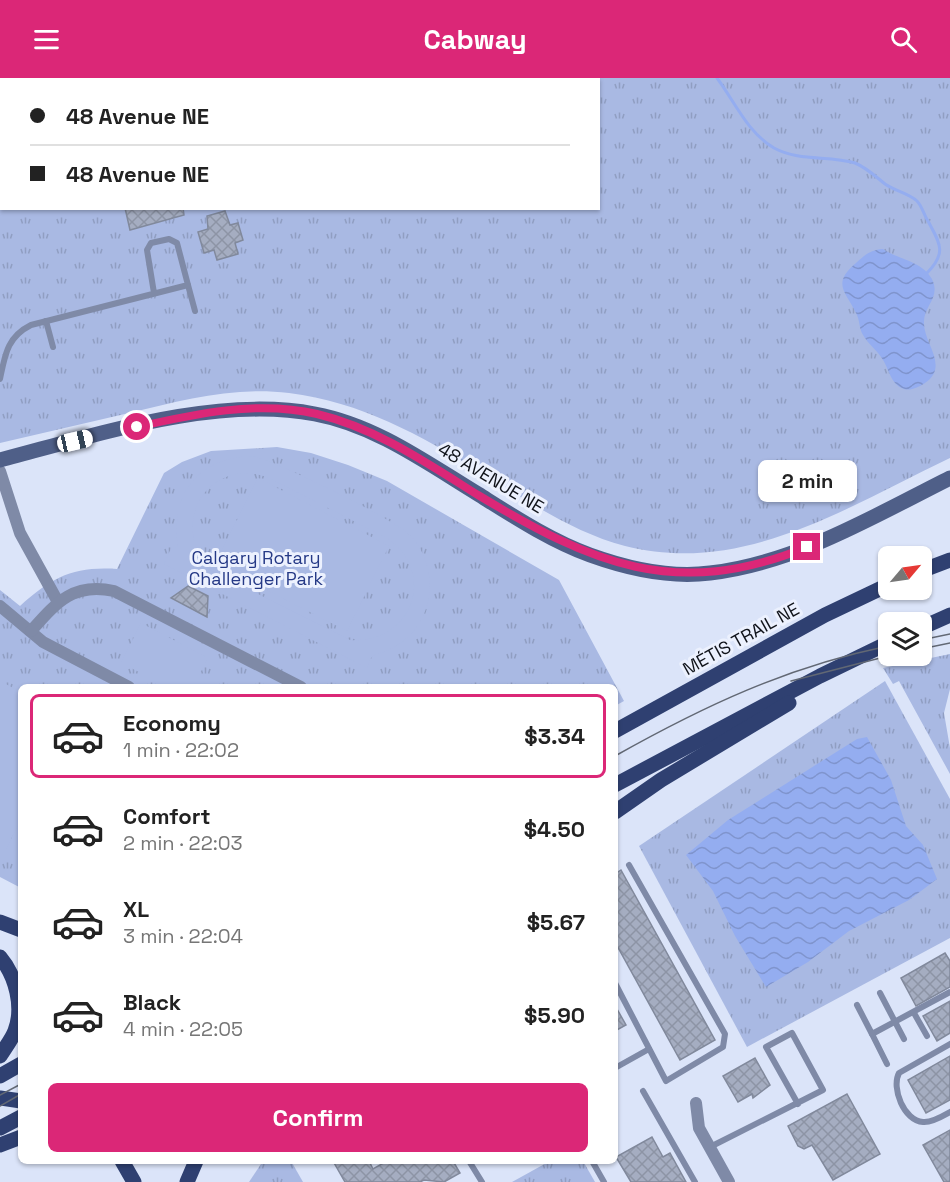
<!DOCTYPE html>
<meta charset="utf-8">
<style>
body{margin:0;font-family:"Space Grotesk",sans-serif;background:#f6f6f6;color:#222;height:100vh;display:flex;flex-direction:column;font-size:22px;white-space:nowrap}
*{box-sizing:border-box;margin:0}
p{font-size:20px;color:#767676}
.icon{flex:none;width:33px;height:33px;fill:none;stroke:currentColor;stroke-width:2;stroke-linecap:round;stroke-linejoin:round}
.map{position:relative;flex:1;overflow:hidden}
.details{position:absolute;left:18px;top:606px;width:600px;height:480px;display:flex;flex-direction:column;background:#fff;border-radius:9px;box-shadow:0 2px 4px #0004}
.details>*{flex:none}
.top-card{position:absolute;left:0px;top:0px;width:600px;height:132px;box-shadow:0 2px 4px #0004;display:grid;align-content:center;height:132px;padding:0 30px;background:#fff}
.needle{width:39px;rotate:61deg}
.tools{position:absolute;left:878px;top:468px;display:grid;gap:12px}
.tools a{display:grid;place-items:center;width:54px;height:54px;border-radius:9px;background:#fff;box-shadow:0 2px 4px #0004;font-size:30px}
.end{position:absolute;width:27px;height:27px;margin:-14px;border:8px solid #db2777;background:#fff;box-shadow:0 0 0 3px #fff}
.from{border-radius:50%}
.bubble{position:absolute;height:42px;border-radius:9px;background:#fff;box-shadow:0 2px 4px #0004;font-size:20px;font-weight:600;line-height:42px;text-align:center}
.car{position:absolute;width:18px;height:36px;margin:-18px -9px;border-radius:8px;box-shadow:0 0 4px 2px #0007;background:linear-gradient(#fff 24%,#345 0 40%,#fff 0 76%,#345 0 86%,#fff 0)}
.top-card b{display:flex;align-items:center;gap:21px;height:57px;font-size:22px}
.top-card b+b{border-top:2px solid #e0e0e0}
.top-card i{width:15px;height:15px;background:#222}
ul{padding:10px 0 0;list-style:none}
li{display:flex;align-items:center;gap:18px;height:84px;margin:0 12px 9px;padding:0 18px;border:3px solid transparent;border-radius:9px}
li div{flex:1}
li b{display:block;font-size:22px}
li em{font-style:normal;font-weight:600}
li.active{border-color:#db2777}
li>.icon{width:54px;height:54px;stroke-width:1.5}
.cta{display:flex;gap:12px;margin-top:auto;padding:12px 30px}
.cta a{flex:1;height:69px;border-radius:9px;background:#db2777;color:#fff;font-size:24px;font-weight:600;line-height:69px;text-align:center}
header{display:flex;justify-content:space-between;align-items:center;height:78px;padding:0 30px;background:#db2777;color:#fff;font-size:27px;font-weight:600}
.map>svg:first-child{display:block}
.grass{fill:url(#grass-tufts);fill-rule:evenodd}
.garden{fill:#a9b9e3;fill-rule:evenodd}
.water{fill:url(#water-waves)}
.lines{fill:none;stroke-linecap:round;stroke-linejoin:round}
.stream{stroke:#94adf0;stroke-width:3}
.building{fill:url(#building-cross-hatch);stroke:#81899c;stroke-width:1.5}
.lane{stroke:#7f8aa7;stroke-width:6}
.street{stroke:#7f8aa7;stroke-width:12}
.secondary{stroke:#4f5f88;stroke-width:15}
.primary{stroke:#2f4071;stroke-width:15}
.tram{stroke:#626874;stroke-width:1.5}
.route{stroke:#db2777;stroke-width:8}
.labels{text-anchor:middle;stroke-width:6;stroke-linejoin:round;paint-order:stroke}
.street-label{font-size:18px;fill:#10131a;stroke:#ecf1fe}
.park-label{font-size:18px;fill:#253986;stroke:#ecf1fe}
</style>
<header><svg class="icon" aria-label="menu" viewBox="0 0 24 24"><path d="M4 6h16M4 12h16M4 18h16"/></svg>Cabway<svg class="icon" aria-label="search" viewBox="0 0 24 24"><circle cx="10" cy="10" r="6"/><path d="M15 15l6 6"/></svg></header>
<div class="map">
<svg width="950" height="1104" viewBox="0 0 950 1104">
<defs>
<pattern id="grass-tufts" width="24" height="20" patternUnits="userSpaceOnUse" patternTransform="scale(1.5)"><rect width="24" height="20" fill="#a9b9e3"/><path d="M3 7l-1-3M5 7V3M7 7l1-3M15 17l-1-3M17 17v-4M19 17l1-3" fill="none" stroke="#909ec2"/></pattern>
<pattern id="water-waves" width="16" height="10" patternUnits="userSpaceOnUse" patternTransform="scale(1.5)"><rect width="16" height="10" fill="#94adf0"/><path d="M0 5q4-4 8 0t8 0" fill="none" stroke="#7f94cd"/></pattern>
<pattern id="building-cross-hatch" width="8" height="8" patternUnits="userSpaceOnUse" patternTransform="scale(1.5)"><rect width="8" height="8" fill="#a5adc1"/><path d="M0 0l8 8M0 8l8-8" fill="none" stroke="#8d94a5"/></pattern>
</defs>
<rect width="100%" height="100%" fill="#dbe4f9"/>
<g class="grass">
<path d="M 0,0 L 950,0 L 950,380 C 847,429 743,498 625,468 C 572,454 526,422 480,394 C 420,357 361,324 289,315 C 234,308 182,322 129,335 C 86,345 43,355 0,365 ZM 2,2 L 598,2 L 598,130 L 2,130 Z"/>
<path d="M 277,369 L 311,375 L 348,387 L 387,403 L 559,502 L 624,623 L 615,628 L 615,609 L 21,609 L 21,810 L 0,799 L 0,512 L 20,528 C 52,499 74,488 117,491 L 164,395 L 182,384 L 211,373 Z"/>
<polygon points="950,576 950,611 944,635 950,670 950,696 899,603 893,606 883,590"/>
<polygon points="885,603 950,721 950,860 747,969 639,768"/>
<polygon points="263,1083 291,1083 303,1104 249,1104"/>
<polygon points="550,1083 583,1083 595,1104 512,1104"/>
</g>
<g class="garden">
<path d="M 253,378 C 280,385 395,441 412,459 C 430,480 435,511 424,536 C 416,554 403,566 386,573 C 382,575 376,575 373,578 C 370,580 368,587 367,590 L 164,486 L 172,468 L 178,470 C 170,417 197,379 253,378 ZM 252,395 L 267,399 L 387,460 C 438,495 412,567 350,562 L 210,492 C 174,453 197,392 252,395 Z"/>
<polygon points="258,400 389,468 347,553 215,486"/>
<polygon points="141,545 208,580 193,609 169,609 121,585"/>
<polygon points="0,603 21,614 21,741 6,771 0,769"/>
</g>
<g class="water">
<path d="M 883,171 C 897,181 922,183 932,201 C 941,220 924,227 924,244 C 923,265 950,288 925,305 C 919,309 911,313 904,311 C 891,307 889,291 883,282 C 878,273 868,266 863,257 C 859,251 860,242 856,235 C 846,214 831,206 856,185 C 865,177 870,172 883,171 Z"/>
<polygon points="867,659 891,702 906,748 923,767 937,801 909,822 849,853 808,884 766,909 735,858 713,813 686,777 728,742 857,661"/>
</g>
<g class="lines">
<path class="stream" d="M 717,0 C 735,24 747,54 774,70 C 800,84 828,77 855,85 C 867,90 875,98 885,106 C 895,113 908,115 917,123 C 922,128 924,137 928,143 C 939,164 948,174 927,195"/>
</g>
<g class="building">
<polygon points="125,130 183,130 184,137 130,152"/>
<polygon points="225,133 230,147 238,145 243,162 235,165 238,176 217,182 214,172 204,175 198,154 208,151 207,138"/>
<polygon points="188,508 208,518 207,539 171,520"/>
<polygon points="621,792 715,962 680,982 615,864 615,796"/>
<polygon points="945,875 950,883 950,909 916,928 901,900"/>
<polygon points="950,923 950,955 937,963 923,938"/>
<polygon points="617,931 626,947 615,953 615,933"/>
<polygon points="950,978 950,1022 926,1035 908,1002"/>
<polygon points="755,980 770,1007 753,1020 752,1016 738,1024 723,998"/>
<polygon points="847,1016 880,1076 833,1102 812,1067 804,1071 798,1068 788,1048"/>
<polygon points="950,1052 950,1104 944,1104 923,1067"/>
<polygon points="652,1059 663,1079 670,1075 686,1104 631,1104 616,1079"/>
<polygon points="333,1083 369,1083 373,1091 387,1083 453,1083 460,1095 444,1104 424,1102 420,1104 345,1104"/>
</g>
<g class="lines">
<g class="lane">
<polyline points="188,207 195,233"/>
<polyline points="46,243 53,269"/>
<path d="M 0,301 C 5,277 7,259 31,247 L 188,207 L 177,165 L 169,161 L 151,165 L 147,172 L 154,215"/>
<polyline points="615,905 666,1003 723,969 725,956 629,787"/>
<polyline points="880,915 904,961"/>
<polyline points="857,927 872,956 950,914"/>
<polyline points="914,935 927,958"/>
<polyline points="872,956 887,986"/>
<path d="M 950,966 L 899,995 C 891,1010 904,1043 923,1044 C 931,1045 943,1038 950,1034"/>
<polyline points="615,990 649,971"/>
<polyline points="643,1013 695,1104"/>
<polyline points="710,1069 823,1012 792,955 766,969 798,1026"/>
<polyline points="469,1083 482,1104"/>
<polyline points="592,1083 604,1104"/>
</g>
<g class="street">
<polyline points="0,393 20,455 58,524"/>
<polyline points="0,528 43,564 129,609"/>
<path d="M 31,553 C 56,525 73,504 114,513 L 301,609"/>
<polyline points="696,1025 699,1050 729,1104"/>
</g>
<path class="secondary" d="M 0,382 C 96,357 216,317 315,336 C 375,347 427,385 478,416 C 513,438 551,463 590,477 C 626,490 671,500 710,495 C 796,485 874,438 950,400"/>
<g class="primary">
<polyline points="921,493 950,482"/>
<polyline points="921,550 950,537"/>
<polyline points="615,653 825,537 888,507"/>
<polyline points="615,707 820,598 888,565"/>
<polyline points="615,734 661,702 789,625"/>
<polyline points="0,844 21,852"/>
<path d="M 0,879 C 16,898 24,929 15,953 C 12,961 5,970 0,978"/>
<polyline points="0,998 21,986"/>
<polyline points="0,1020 21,1023"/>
<polyline points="0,1050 21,1039"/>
<polyline points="0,1067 21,1059"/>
<polyline points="122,1083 134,1104"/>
<polyline points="187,1104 196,1083"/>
</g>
<g class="tram">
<polyline points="921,562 950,556"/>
<polyline points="921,571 950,565"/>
<polyline points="791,603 888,578"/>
<path d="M 615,678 C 704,628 787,589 888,568"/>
<polyline points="0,1017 21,1006"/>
<polyline points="0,1028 21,1016"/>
</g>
</g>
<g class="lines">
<path class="route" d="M 137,349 C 194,336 258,322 317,336 C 376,350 427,385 478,417 C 591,485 676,523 807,469"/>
</g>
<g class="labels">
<g class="street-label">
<text transform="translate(491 400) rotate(31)" y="6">48 AVENUE NE</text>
<text transform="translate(741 561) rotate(-29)" y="6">MÉTIS TRAIL NE</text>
</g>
<g class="park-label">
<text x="256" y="486">Calgary Rotary<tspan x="256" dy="21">Challenger Park</tspan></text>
</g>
</g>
</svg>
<div class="tools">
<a><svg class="needle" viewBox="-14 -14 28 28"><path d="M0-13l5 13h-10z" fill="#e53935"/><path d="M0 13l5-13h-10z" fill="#767676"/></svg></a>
<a><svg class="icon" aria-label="layers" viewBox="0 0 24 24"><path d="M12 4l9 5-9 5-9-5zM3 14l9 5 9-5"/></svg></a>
</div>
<i class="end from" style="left:137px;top:349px"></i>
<i class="end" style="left:807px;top:469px"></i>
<div class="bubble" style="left:758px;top:382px;width:99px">2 min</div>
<i class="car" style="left:75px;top:363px;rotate:77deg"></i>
<div class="top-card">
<b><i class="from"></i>48 Avenue NE</b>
<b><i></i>48 Avenue NE</b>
</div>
<section class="details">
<ul>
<li class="active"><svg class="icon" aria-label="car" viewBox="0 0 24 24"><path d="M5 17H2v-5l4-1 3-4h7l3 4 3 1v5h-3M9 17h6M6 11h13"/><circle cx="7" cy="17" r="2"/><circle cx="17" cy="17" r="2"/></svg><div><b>Economy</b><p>1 min · 22:02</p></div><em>$3.34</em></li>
<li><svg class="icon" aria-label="car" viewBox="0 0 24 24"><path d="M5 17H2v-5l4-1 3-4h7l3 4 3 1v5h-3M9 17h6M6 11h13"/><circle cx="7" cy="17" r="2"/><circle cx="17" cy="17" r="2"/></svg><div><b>Comfort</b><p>2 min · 22:03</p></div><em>$4.50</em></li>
<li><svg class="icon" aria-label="car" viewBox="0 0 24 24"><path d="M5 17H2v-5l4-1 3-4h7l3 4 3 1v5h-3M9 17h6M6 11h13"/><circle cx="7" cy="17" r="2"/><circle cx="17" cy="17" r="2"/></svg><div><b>XL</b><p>3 min · 22:04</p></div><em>$5.67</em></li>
<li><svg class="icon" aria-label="car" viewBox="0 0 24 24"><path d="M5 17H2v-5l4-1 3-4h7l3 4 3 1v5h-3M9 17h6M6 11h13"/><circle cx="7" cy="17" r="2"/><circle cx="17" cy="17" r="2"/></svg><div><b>Black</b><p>4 min · 22:05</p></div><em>$5.90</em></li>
</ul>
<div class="cta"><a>Confirm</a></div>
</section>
</div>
